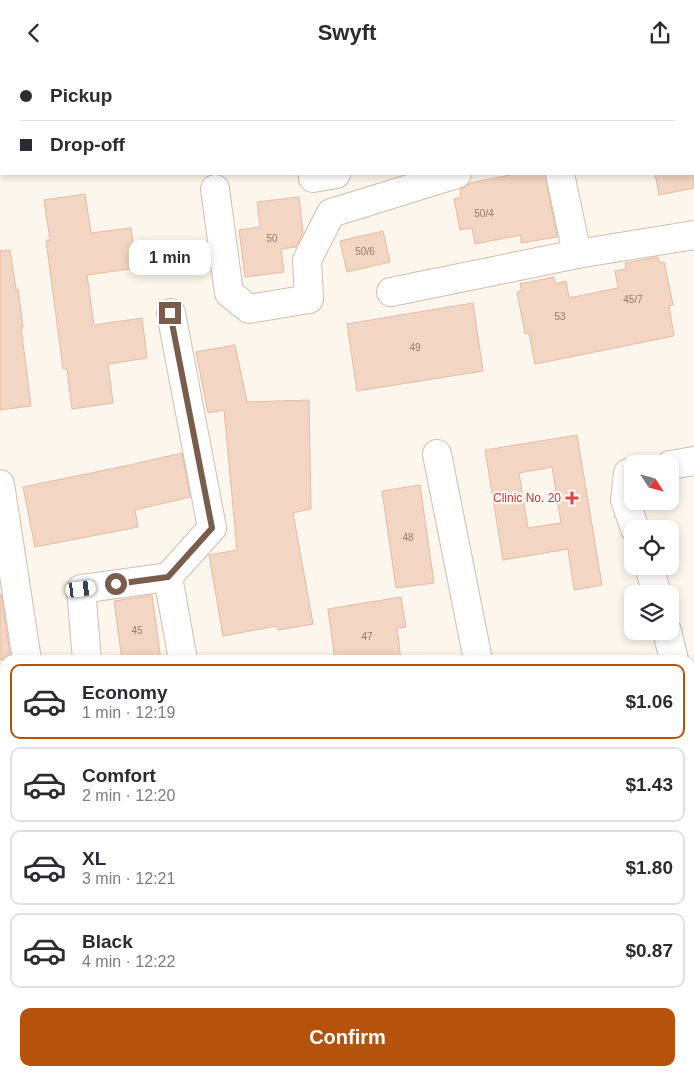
<!DOCTYPE html>
<meta charset="utf-8">
<style>
body{margin:0;font-family:Helvetica,sans-serif;background:#f2f2f3;color:#2b2b33;height:100vh;display:flex;flex-direction:column;font-size:19px;white-space:nowrap}
*{box-sizing:border-box;margin:0}
p{font-size:16px;color:#7c7c81}
.icon{flex:none;width:28px;height:28px;fill:none;stroke:currentColor;stroke-width:2;stroke-linecap:round;stroke-linejoin:round}
.map{position:relative;flex:1;overflow:hidden}
.details{position:absolute;left:0px;top:590px;width:695px;height:421px;display:flex;flex-direction:column;background:#fff;border-radius:15px 15px 0 0;box-shadow:0 2px 8px #0003}
.details>*{flex:none}
.guide{position:absolute;left:0px;top:0px;width:695px;height:110px;box-shadow:0 2px 8px #0003;display:grid;align-content:center;height:110px;padding:0 20px;background:#fff}
.needle{width:32px;rotate:126deg}
.fabs{position:absolute;left:624px;top:390px;display:grid;gap:10px}
.fabs a{display:grid;place-items:center;width:55px;height:55px;border-radius:10px;background:#fff;box-shadow:0 2px 8px #0003;font-size:25px}
.end{position:absolute;width:22px;height:22px;margin:-11px;border:6px solid #7a5c4d;background:#fff;box-shadow:0 0 0 2px #fff}
.from{border-radius:50%}
.bubble{position:absolute;height:35px;border-radius:10px;background:#fff;box-shadow:0 2px 8px #0003;font-size:16px;font-weight:700;line-height:35px;text-align:center}
.car{position:absolute;width:15px;height:30px;margin:-15px -8px;border-radius:6px;box-shadow:0 0 4px 1px #0007;background:linear-gradient(#fff 24%,#345 0 40%,#fff 0 76%,#345 0 86%,#fff 0)}
.guide b{display:flex;align-items:center;gap:18px;height:48px;font-size:19px}
.guide b+b{border-top:1px solid #e1e1e2}
.guide i{width:12px;height:12px;background:#2b2b33}
ul{padding:9px 0 0;list-style:none}
li{display:flex;align-items:center;gap:15px;height:75px;margin:0 10px 8px;padding:0 10px;border:2px solid #e1e1e2;border-radius:10px}
li div{flex:1}
li b{display:block;font-size:19px}
li em{font-style:normal;font-weight:700}
li.active{border-color:#b45309}
li>.icon{width:45px;height:45px;stroke-width:1.5}
.action{display:flex;gap:10px;margin-top:auto;padding:10px 20px}
.action a{flex:1;height:58px;border-radius:10px;background:#b45309;color:#fff;font-size:20px;font-weight:700;line-height:58px;text-align:center}
header{display:flex;justify-content:space-between;align-items:center;height:65px;padding:0 20px;background:#fff;font-size:22px;font-weight:700}
.map>svg:first-child{display:block}
.building{fill:#f3d5c3;stroke:#e6bba3;fill-rule:evenodd}
.lines{fill:none;stroke-linecap:round;stroke-linejoin:round}
.minor-casing{stroke:#d1beb0;stroke-width:30}
.major-casing{stroke:#dad1cd;stroke-width:30}
.minor{stroke:#fff;stroke-width:28}
.major{stroke:#fbd9a5;stroke-width:28}
.route{stroke:#7a5c4d;stroke-width:6}
.health-dot{fill:#e0444e;stroke:#fffaf3;stroke-width:2}
.labels{text-anchor:middle;stroke-width:4.5;stroke-linejoin:round;paint-order:stroke}
.number-label{font-size:10px;fill:#987a6a}
.health-label{font-size:12px;fill:#be3a42;stroke:#fffaf3;text-anchor:end}
</style>
<header><svg class="icon" aria-label="back" viewBox="0 0 24 24"><path d="M15 5l-7 7 7 7"/></svg>Swyft<svg class="icon" aria-label="share" viewBox="0 0 24 24"><path d="M12 15V3M7 8l5-5 5 5M5 13v7h14v-7"/></svg></header>
<div class="map">
<svg width="694" height="1011" viewBox="0 0 694 1011">
<rect width="100%" height="100%" fill="#fdf6ec"/>
<g class="building">
<polygon points="515,109 545,109 557,172 521,178 521,170 475,179 472,163 460,165 454,134 461,132 460,125 468,120 470,118"/>
<polygon points="655,109 694,109 694,123 659,130"/>
<polygon points="85,129 91,168 131,163 136,203 87,210 94,260 142,253 147,293 108,299 113,338 72,344 67,304 63,304 46,175 50,175 44,135"/>
<polygon points="299,132 303,168 296,182 281,184 284,207 245,212 239,165 260,162 257,137"/>
<polygon points="383,166 390,197 347,207 340,176"/>
<polygon points="10,185 16,224 18,224 23,262 21,262 31,341 0,345 0,186"/>
<polygon points="658,192 660,198 664,197 673,240 669,241 674,271 535,299 529,268 525,269 517,227 522,226 520,219 554,212 555,219 566,216 569,233 618,223 615,206 626,204 625,198"/>
<polygon points="473,238 483,306 357,326 347,259"/>
<polygon points="235,280 247,337 309,335 311,444 293,448 313,559 278,565 277,561 223,571 209,490 237,485 224,345 208,348 196,287"/>
<path d="M 577,370 L 602,520 L 574,525 L 568,484 L 503,495 L 485,385 ZM 552,402 L 561,458 L 528,463 L 519,408 Z"/>
<polygon points="182,388 190,432 135,445 138,462 35,482 23,422 125,401"/>
<polygon points="420,420 434,518 396,523 382,426"/>
<polygon points="0,529 1,529 11,595 0,595"/>
<polygon points="152,530 161,595 122,595 114,536"/>
<polygon points="401,532 406,562 397,563 401,595 335,595 328,544"/>
</g>
<g class="lines">
<g class="minor-casing">
<g id="minor">
<polyline points="391,0 391,1"/>
<polyline points="538,0 539,1"/>
<polyline points="644,0 645,1"/>
<polyline points="325,1 332,0"/>
<polyline points="313,109 313,113 336,109"/>
<polyline points="560,109 577,189 694,170"/>
<polyline points="215,124 229,228 249,244 309,234 307,195 331,148 457,109"/>
<polyline points="391,227 577,189"/>
<polyline points="437,389 478,595"/>
<polyline points="670,400 694,396"/>
<polyline points="632,407 628,408 625,435 635,464"/>
<polyline points="0,419 27,595"/>
<polyline points="649,501 657,529"/>
<polyline points="168,512 183,595"/>
<polyline points="667,566 674,595"/>
<polyline points="87,595 81,524 168,512 212,463 171,248"/>
<polyline points="0,751 5,750"/>
<polyline points="688,1011 694,1007"/>
</g>
</g>
<g class="major-casing">
<g id="major">
<polyline points="690,646 694,645"/>
<polyline points="690,680 694,679"/>
<polyline points="0,869 5,867"/>
<polyline points="0,901 5,900"/>
</g>
</g>
<use href="#minor" class="minor"/>
<use href="#major" class="major"/>
</g>
<g class="lines">
<polyline class="route" points="116,519 168,512 212,463 170,248"/>
</g>
<path class="health-dot" d="M569.5 425.5h5v5h5v5h-5v5h-5v-5h-5v-5h5z"/>
<g class="labels">
<g class="number-label">
<text x="484" y="152">50/4</text>
<text x="272" y="177">50</text>
<text x="365" y="190">50/6</text>
<text x="633" y="238">45/7</text>
<text x="560" y="255">53</text>
<text x="415" y="286">49</text>
<text x="408" y="476">48</text>
<text x="137" y="569">45</text>
<text x="367" y="575">47</text>
</g>
<g class="health-label">
<text x="561" y="437">Clinic No. 20</text>
</g>
</g>
</svg>
<div class="fabs">
<a><svg class="needle" viewBox="-14 -14 28 28"><path d="M0-13l5 13h-10z" fill="#e53935"/><path d="M0 13l5-13h-10z" fill="#7c7c81"/></svg></a>
<a><svg class="icon" aria-label="locate" viewBox="0 0 24 24"><circle cx="12" cy="12" r="6"/><path d="M12 2v4M12 18v4M2 12h4M18 12h4"/></svg></a>
<a><svg class="icon" aria-label="layers" viewBox="0 0 24 24"><path d="M12 4l9 5-9 5-9-5zM3 14l9 5 9-5"/></svg></a>
</div>
<i class="end from" style="left:116px;top:519px"></i>
<i class="end" style="left:170px;top:248px"></i>
<div class="bubble" style="left:129px;top:175px;width:82px">1 min</div>
<i class="car" style="left:81px;top:524px;rotate:83deg"></i>
<div class="guide">
<b><i class="from"></i>Pickup</b>
<b><i></i>Drop-off</b>
</div>
<section class="details">
<ul>
<li class="active"><svg class="icon" aria-label="car" viewBox="0 0 24 24"><path d="M5 17H2v-5l4-1 3-4h7l3 4 3 1v5h-3M9 17h6M6 11h13"/><circle cx="7" cy="17" r="2"/><circle cx="17" cy="17" r="2"/></svg><div><b>Economy</b><p>1 min · 12:19</p></div><em>$1.06</em></li>
<li><svg class="icon" aria-label="car" viewBox="0 0 24 24"><path d="M5 17H2v-5l4-1 3-4h7l3 4 3 1v5h-3M9 17h6M6 11h13"/><circle cx="7" cy="17" r="2"/><circle cx="17" cy="17" r="2"/></svg><div><b>Comfort</b><p>2 min · 12:20</p></div><em>$1.43</em></li>
<li><svg class="icon" aria-label="car" viewBox="0 0 24 24"><path d="M5 17H2v-5l4-1 3-4h7l3 4 3 1v5h-3M9 17h6M6 11h13"/><circle cx="7" cy="17" r="2"/><circle cx="17" cy="17" r="2"/></svg><div><b>XL</b><p>3 min · 12:21</p></div><em>$1.80</em></li>
<li><svg class="icon" aria-label="car" viewBox="0 0 24 24"><path d="M5 17H2v-5l4-1 3-4h7l3 4 3 1v5h-3M9 17h6M6 11h13"/><circle cx="7" cy="17" r="2"/><circle cx="17" cy="17" r="2"/></svg><div><b>Black</b><p>4 min · 12:22</p></div><em>$0.87</em></li>
</ul>
<div class="action"><a>Confirm</a></div>
</section>
</div>
